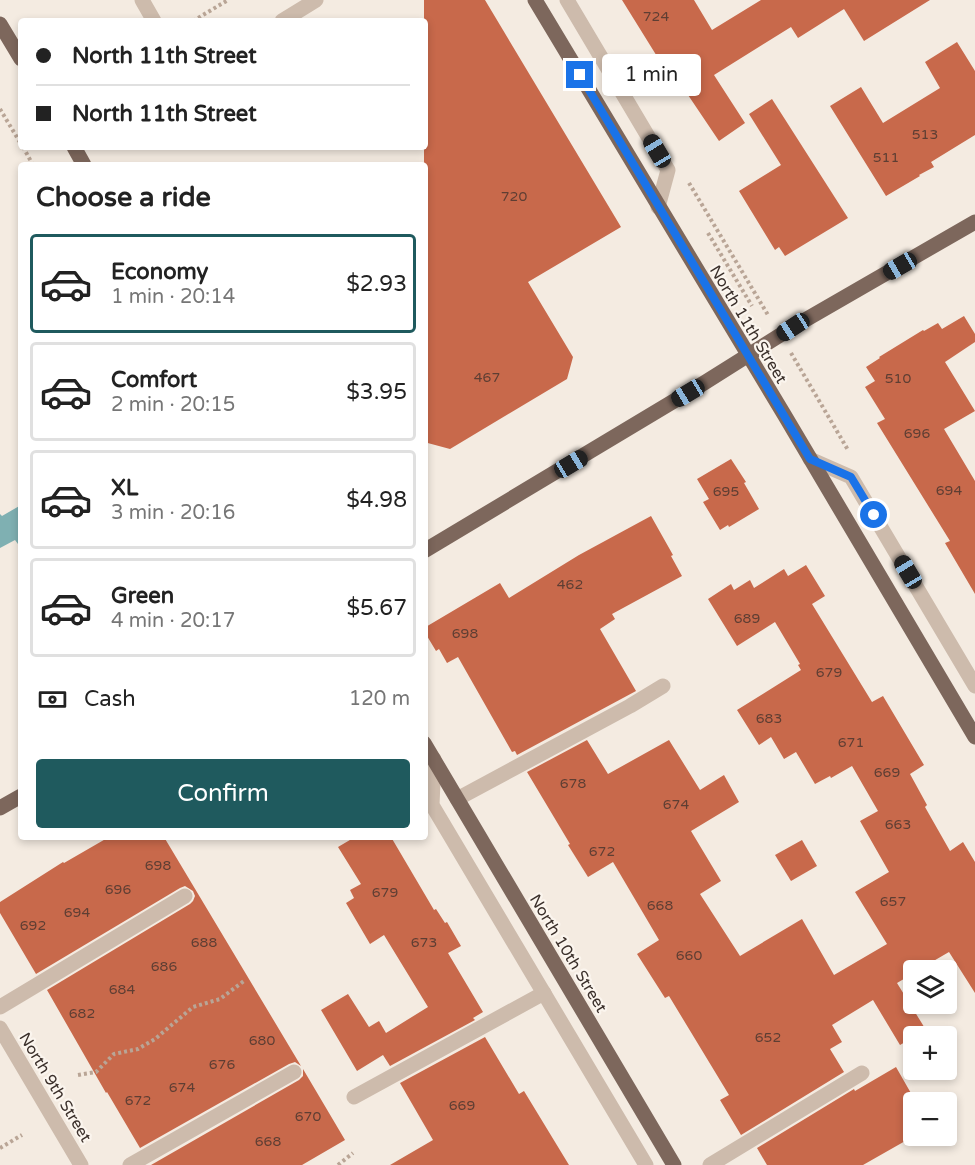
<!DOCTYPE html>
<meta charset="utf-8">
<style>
body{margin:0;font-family:"Varela Round",sans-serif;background:#f6f6f6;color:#222;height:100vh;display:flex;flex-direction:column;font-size:22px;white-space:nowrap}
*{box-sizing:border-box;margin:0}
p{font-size:20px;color:#767676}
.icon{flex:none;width:33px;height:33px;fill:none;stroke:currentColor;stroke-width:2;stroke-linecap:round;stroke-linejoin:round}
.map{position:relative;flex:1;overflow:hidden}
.drawer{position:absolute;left:18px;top:162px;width:410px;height:678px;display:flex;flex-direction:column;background:#fff;border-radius:6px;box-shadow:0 3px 9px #0003}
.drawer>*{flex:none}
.banner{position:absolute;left:18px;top:18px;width:410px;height:132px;border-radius:6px;box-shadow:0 3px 9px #0003;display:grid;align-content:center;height:132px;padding:0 18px;background:#fff}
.fabs{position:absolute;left:903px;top:960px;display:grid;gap:12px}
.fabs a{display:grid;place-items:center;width:54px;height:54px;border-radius:6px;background:#fff;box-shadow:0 3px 9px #0003;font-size:30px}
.end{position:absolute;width:27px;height:27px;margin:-14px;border:8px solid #1a73e8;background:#fff;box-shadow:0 0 0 3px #fff}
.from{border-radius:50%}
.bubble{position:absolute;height:42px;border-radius:6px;background:#fff;box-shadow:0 3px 9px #0003;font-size:20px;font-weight:600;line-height:42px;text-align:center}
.car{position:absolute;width:18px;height:36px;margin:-18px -9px;border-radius:8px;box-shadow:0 0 4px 2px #0007;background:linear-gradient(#222 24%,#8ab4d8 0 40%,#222 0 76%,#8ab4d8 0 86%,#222 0)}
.banner b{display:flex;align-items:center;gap:21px;height:57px;font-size:22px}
.banner b+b{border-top:2px solid #e0e0e0}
.banner i{width:15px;height:15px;background:#222}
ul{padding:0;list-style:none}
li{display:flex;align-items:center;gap:18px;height:99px;margin:0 12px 9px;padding:0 6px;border:3px solid #e0e0e0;border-radius:6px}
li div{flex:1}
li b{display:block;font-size:22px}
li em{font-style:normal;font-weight:600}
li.current{border-color:#1f5a5e}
li>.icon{width:54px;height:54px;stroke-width:1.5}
h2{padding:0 18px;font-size:27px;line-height:72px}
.pay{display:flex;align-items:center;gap:15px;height:66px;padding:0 18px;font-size:22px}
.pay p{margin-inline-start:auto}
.button{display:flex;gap:12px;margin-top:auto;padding:12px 18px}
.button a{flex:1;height:69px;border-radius:6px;background:#1f5a5e;color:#fff;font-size:24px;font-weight:600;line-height:69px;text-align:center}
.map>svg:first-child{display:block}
.water{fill:#7fb0b2}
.building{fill:#c8694b}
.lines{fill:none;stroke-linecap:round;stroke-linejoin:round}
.path{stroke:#b9a596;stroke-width:4;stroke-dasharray:3 3;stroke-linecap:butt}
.minor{stroke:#cdbbac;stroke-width:15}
.major{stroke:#7d675c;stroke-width:15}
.route{stroke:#1a73e8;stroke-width:8}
.labels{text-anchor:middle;stroke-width:4.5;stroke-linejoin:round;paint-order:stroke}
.number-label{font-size:14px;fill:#5e3e33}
.street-label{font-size:16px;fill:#3b302b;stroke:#fbf5ee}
</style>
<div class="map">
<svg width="975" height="1165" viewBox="0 0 975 1165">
<rect width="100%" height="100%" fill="#f4ebe1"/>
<polygon class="water" points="21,505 21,548 15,540 0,548 0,514 2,516"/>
<g class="building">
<polygon points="424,0 485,0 621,227 528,282 573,357 567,379 450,449 424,442"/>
<polygon points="622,0 694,0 712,30 761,0 930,0 864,41 844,9 798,38 791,27 714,75 745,123 719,141 686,92 681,95"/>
<polygon points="957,42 975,71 975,135 931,162 934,167 919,175 920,176 886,196 830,106 861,87 883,123 940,88 925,62"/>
<polygon points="772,99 848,218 785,256 779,247 775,250 739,191 781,165 749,114"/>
<polygon points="964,316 975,334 975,342 945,362 975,411 944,429 975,481 975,594 945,543 950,541 877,423 885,419 865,387 875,381 866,367 880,358 879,357 923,330 924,331 938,323 942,329"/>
<polygon points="731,459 746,482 744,483 759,509 729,527 728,525 720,530 703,502 709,499 697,479"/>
<polygon points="651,516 673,555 671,556 682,576 612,614 615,619 600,629 636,691 517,755 515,751 512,752 458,657 447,663 439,649 436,651 424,631 424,628 500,583 509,598 579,555"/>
<polygon points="806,565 825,596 812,604 872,702 883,696 924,765 910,774 927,805 925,807 950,851 963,842 975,862 975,993 949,952 918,970 914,970 914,973 897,983 926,1030 900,1045 873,1000 832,1025 842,1042 830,1049 844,1072 741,1135 720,1100 729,1095 669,996 665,998 637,954 659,940 613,862 588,877 568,845 570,844 527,772 587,740 608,774 669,740 700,790 724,775 739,802 691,831 721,881 700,894 740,956 802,919 834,975 887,944 855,892 889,872 860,821 878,811 852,766 831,778 830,776 815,784 796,752 784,759 771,737 759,745 737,710 801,670 798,665 800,664 775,622 737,646 708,599 731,584 734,590 750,580 754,588 784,569 788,576"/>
<polygon points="109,837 164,837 301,1066 295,1062 289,1064 140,1148 107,1092 106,1093 47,990 190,904 193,901 195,896 193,891 185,886 180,888 36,974 0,913 0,902 63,862 64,863"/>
<polygon points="355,837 391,837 434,910 436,909 445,923 447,922 461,946 448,953 483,1012 473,1018 475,1020 390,1066 383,1055 357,1071 321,1010 348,994 369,1027 379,1021 386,1033 428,1007 384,935 370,944 346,903 354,898 350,890 361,884 338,847"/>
<polygon points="802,840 817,866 791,881 775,855"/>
<polygon points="485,1037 519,1094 524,1091 569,1165 390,1165 433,1140 400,1083"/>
<polygon points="896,1067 916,1102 914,1102 914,1136 863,1165 767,1165 757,1148 854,1089 855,1091"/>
<polygon points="303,1069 345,1140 302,1165 151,1165 299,1080 303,1076"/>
</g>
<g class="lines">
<g class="path">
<polyline points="193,21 228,0"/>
<polyline points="0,109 21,144"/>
<polyline points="23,147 33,165"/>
<polyline points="689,183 768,315"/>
<polyline points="708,233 752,306"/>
<polyline points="791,353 848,450"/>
<polyline points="78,1075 96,1072 114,1054 138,1049 155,1039 193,1007 220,999 244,981"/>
<polyline points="0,1148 22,1135"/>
<polyline points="338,1165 353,1153"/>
</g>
<g class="minor">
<polyline points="142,0 154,21"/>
<polyline points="567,0 668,170 658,207"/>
<polyline points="282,21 316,0"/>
<polyline points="810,459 851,477 975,686"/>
<polyline points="434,759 432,805 646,1165"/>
<polyline points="457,799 630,706 663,686"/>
<polyline points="0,1007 185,896"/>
<polyline points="0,1028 81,1165"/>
<polyline points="354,1097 544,993"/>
<polyline points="130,1165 294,1072"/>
<polyline points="710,1165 862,1073"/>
</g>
<g class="major">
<polyline points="535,0 785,416 975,737"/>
<polyline points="0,24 21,59"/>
<polyline points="74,147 84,165"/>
<polyline points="424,551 704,383 793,327 975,222"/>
<polyline points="424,743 674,1165"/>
<polyline points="0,808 21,796"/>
</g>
</g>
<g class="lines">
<polyline class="route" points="580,75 810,459 851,477 874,515"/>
</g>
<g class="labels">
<g class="number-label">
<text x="656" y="21">724</text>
<text x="925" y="139">513</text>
<text x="886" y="162">511</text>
<text x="514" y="201">720</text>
<text x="487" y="382">467</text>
<text x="898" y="383">510</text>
<text x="917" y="438">696</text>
<text x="949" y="495">694</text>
<text x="726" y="496">695</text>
<text x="570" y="589">462</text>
<text x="747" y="623">689</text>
<text x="465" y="638">698</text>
<text x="829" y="677">679</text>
<text x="769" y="723">683</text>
<text x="851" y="747">671</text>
<text x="887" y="777">669</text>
<text x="573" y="788">678</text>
<text x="676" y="809">674</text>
<text x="898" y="829">663</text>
<text x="602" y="856">672</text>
<text x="158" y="870">698</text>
<text x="118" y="894">696</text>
<text x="385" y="897">679</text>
<text x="893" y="906">657</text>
<text x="660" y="910">668</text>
<text x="77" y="917">694</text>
<text x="33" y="930">692</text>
<text x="204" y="947">688</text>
<text x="424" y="947">673</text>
<text x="689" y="960">660</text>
<text x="164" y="971">686</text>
<text x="122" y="994">684</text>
<text x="82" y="1018">682</text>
<text x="768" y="1042">652</text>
<text x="262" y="1045">680</text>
<text x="222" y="1069">676</text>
<text x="182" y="1092">674</text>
<text x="138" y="1105">672</text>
<text x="462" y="1110">669</text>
<text x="308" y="1121">670</text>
<text x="268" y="1146">668</text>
</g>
<g class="street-label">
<text transform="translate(749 324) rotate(59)" y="6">North 11th Street</text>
<text transform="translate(569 953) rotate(59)" y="6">North 10th Street</text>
<text transform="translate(56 1087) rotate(59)" y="6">North 9th Street</text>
</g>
</g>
</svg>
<div class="fabs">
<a><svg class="icon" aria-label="layers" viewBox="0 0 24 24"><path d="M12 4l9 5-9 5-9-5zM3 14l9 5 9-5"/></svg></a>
<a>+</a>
<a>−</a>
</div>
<i class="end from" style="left:874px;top:515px"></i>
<i class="end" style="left:580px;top:75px"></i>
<div class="bubble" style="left:602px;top:54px;width:99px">1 min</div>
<i class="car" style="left:657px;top:151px;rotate:329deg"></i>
<i class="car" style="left:900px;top:266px;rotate:240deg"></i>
<i class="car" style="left:793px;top:327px;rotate:237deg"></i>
<i class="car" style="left:688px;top:393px;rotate:239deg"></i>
<i class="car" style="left:571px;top:464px;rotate:59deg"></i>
<i class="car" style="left:908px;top:572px;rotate:329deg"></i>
<div class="banner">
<b><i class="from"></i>North 11th Street</b>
<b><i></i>North 11th Street</b>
</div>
<section class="drawer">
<h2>Choose a ride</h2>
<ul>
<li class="current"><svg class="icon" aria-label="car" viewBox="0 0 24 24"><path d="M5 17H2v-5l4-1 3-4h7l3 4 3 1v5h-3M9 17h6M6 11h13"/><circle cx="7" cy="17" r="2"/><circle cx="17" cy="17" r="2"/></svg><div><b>Economy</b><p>1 min · 20:14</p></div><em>$2.93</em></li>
<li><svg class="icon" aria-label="car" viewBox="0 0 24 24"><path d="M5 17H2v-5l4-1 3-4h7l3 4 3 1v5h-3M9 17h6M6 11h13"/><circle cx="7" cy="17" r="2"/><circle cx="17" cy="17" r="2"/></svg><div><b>Comfort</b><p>2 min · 20:15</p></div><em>$3.95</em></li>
<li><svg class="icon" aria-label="car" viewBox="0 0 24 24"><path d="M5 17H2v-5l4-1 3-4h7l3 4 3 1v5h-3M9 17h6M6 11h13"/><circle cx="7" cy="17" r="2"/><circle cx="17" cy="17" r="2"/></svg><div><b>XL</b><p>3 min · 20:16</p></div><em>$4.98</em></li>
<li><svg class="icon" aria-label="car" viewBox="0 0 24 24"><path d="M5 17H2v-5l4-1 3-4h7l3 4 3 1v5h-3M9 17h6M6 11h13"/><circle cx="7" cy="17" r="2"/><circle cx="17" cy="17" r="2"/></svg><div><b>Green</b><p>4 min · 20:17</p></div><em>$5.67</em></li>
</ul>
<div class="pay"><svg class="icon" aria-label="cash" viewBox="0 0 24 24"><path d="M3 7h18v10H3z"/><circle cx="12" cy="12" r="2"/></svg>Cash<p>120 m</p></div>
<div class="button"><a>Confirm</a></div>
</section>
</div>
